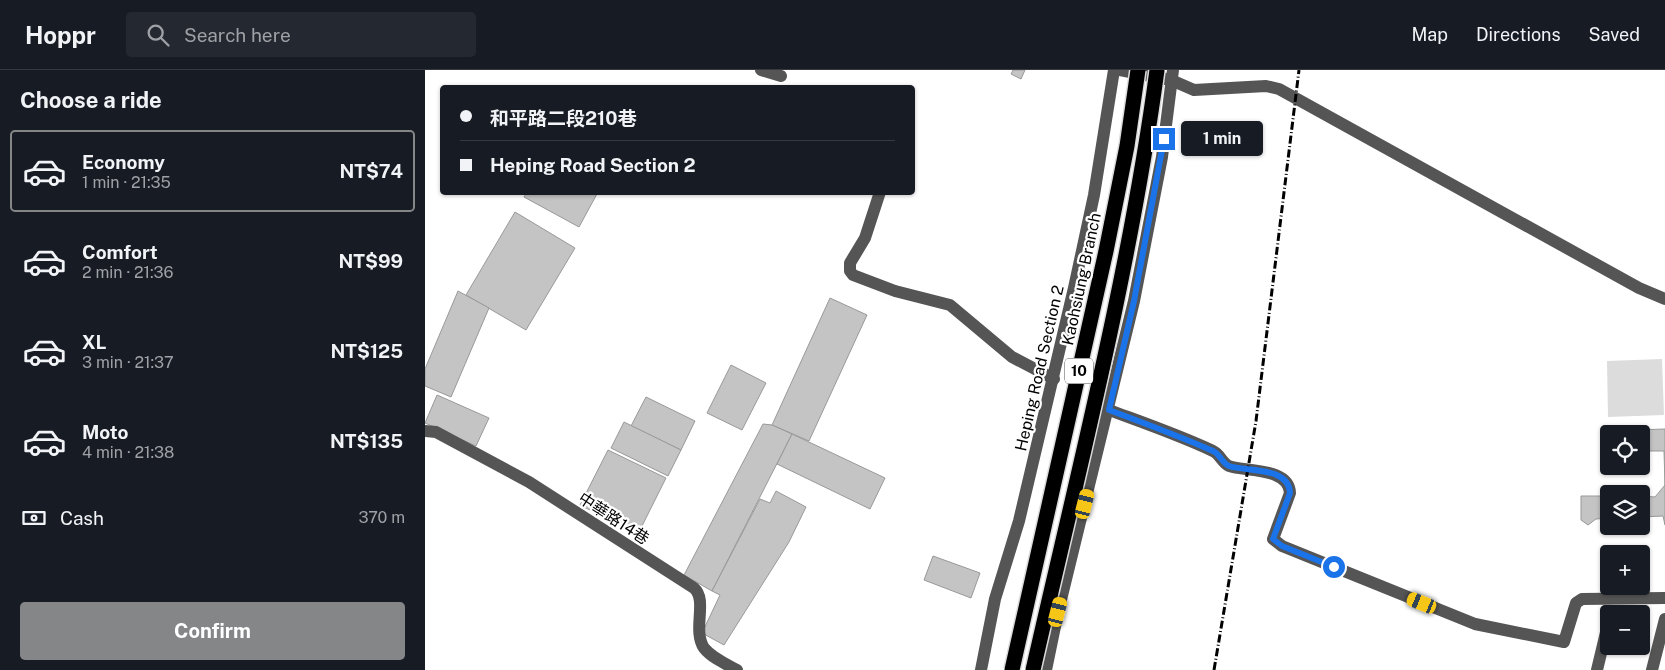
<!DOCTYPE html>
<meta charset="utf-8">
<style>
body{margin:0;font-family:"Public Sans","Noto Sans TC",sans-serif;background:#242831;color:#f1f3f6;height:100vh;display:flex;flex-direction:column;font-size:19px;white-space:nowrap}
*{box-sizing:border-box;margin:0}
p{font-size:16px;color:#9ea1a6}
.icon{flex:none;width:28px;height:28px;fill:none;stroke:currentColor;stroke-width:2;stroke-linecap:round;stroke-linejoin:round}
.map{position:relative;flex:1;overflow:hidden}
.panel{display:flex;flex-direction:column;background:#171b24;width:425px}
.panel>*{flex:none}
.hud{position:absolute;left:15px;top:15px;width:475px;height:110px;border-radius:5px;box-shadow:0 1px 4px #0004;display:grid;align-content:center;height:110px;padding:0 20px;background:#171b24}
.tools{position:absolute;left:1175px;top:355px;display:grid;gap:10px}
.tools a{display:grid;place-items:center;width:50px;height:50px;border-radius:5px;background:#171b24;box-shadow:0 1px 4px #0004;font-size:25px}
.end{position:absolute;width:22px;height:22px;margin:-11px;border:6px solid #1a73e8;background:#fff;box-shadow:0 0 0 2px #fff}
.from{border-radius:50%}
.bubble{position:absolute;height:35px;border-radius:5px;background:#171b24;box-shadow:0 1px 4px #0004;font-size:16px;font-weight:700;line-height:35px;text-align:center}
.car{position:absolute;width:15px;height:30px;margin:-15px -8px;border-radius:6px;box-shadow:0 0 4px 1px #0007;background:linear-gradient(#f5c518 24%,#345 0 40%,#f5c518 0 76%,#345 0 86%,#f5c518 0)}
.hud b{display:flex;align-items:center;gap:18px;height:48px;font-size:19px}
.hud b+b{border-top:1px solid #363941}
.hud i{width:12px;height:12px;background:#f1f3f6}
ul{padding:0;list-style:none}
li{display:flex;align-items:center;gap:15px;height:82px;margin:0 10px 8px;padding:0 10px;border:2px solid transparent;border-radius:5px}
li div{flex:1}
li b{display:block;font-size:19px}
li em{font-style:normal;font-weight:700}
li.active{border-color:#858687}
li>.icon{width:45px;height:45px;stroke-width:1.5}
h2{padding:0 20px;font-size:22px;line-height:60px}
.pay{display:flex;align-items:center;gap:12px;height:55px;padding:0 20px;font-size:19px}
.pay p{margin-inline-start:auto}
.button{display:flex;gap:10px;margin-top:auto;padding:10px 20px}
.button a{flex:1;height:58px;border-radius:5px;background:#858687;color:#fff;font-size:20px;font-weight:700;line-height:58px;text-align:center}
header{display:flex;align-items:center;gap:30px;box-sizing:border-box;height:70px;padding:0 25px;background:#171b24;border-bottom:1px solid #363941}
header strong{font-size:24px}
nav{display:flex;gap:28px;margin-inline-start:auto;font-size:18px}
.search{width:350px;height:45px;background:#242831;display:flex;align-items:center;gap:12px;box-sizing:border-box;padding:0 18px;border-radius:5px;color:#9ea1a6;font-size:19px}
main{display:flex;flex:1;min-height:0}
.map>svg:first-child{display:block}
.green{fill:#dcdcdc}
.building{fill:#c4c4c4;stroke:#999}
.lines{fill:none;stroke-linecap:round;stroke-linejoin:round}
.minor{stroke:#555;stroke-width:12}
.rail{stroke:#000;stroke-width:3;stroke-dasharray:8 2.5 1 2.5;stroke-linecap:butt}
.highway-bridge-casing{stroke:#dbdbdb;stroke-width:18;stroke-linecap:butt}
.highway-bridge{stroke:#000;stroke-width:15}
.route{stroke:#1a73e8;stroke-width:6}
.labels{text-anchor:middle;stroke-width:4.5;stroke-linejoin:round;paint-order:stroke}
.shield{fill:#fff;stroke:#4c4c4c;stroke-width:1}
.shield-label{font-size:15px;font-weight:bold;fill:#000}
.street-label{font-size:16px;fill:#000;stroke:#fff}
</style>
<header>
<strong>Hoppr</strong>
<div class="search"><svg class="icon" aria-label="search" viewBox="0 0 24 24"><circle cx="10" cy="10" r="6"/><path d="M15 15l6 6"/></svg>Search here</div>
<nav><a>Map</a><a>Directions</a><a>Saved</a></nav>
</header>
<main>
<section class="panel">
<h2>Choose a ride</h2>
<ul>
<li class="active"><svg class="icon" aria-label="car" viewBox="0 0 24 24"><path d="M5 17H2v-5l4-1 3-4h7l3 4 3 1v5h-3M9 17h6M6 11h13"/><circle cx="7" cy="17" r="2"/><circle cx="17" cy="17" r="2"/></svg><div><b>Economy</b><p>1 min · 21:35</p></div><em>NT$74</em></li>
<li><svg class="icon" aria-label="car" viewBox="0 0 24 24"><path d="M5 17H2v-5l4-1 3-4h7l3 4 3 1v5h-3M9 17h6M6 11h13"/><circle cx="7" cy="17" r="2"/><circle cx="17" cy="17" r="2"/></svg><div><b>Comfort</b><p>2 min · 21:36</p></div><em>NT$99</em></li>
<li><svg class="icon" aria-label="car" viewBox="0 0 24 24"><path d="M5 17H2v-5l4-1 3-4h7l3 4 3 1v5h-3M9 17h6M6 11h13"/><circle cx="7" cy="17" r="2"/><circle cx="17" cy="17" r="2"/></svg><div><b>XL</b><p>3 min · 21:37</p></div><em>NT$125</em></li>
<li><svg class="icon" aria-label="car" viewBox="0 0 24 24"><path d="M5 17H2v-5l4-1 3-4h7l3 4 3 1v5h-3M9 17h6M6 11h13"/><circle cx="7" cy="17" r="2"/><circle cx="17" cy="17" r="2"/></svg><div><b>Moto</b><p>4 min · 21:38</p></div><em>NT$135</em></li>
</ul>
<div class="pay"><svg class="icon" aria-label="cash" viewBox="0 0 24 24"><path d="M3 7h18v10H3z"/><circle cx="12" cy="12" r="2"/></svg>Cash<p>370 m</p></div>
<div class="button"><a>Confirm</a></div>
</section>
<div class="map">
<svg width="1240" height="600" viewBox="0 0 1240 600">
<rect width="100%" height="100%" fill="#fff"/>
<polygon class="green" points="1237,289 1239,345 1183,347 1182,291"/>
<g class="building">
<polygon points="588,0 600,0 596,9 586,4"/>
<polygon points="102,122 173,122 154,157 99,127"/>
<polygon points="90,142 150,178 101,260 41,225"/>
<polygon points="33,221 64,238 26,327 0,316 0,299"/>
<polygon points="405,228 442,245 384,371 347,355"/>
<polygon points="306,295 341,313 317,360 282,343"/>
<polygon points="12,325 64,348 51,376 0,353"/>
<polygon points="221,327 270,351 256,380 206,356"/>
<polygon points="199,352 256,380 243,406 186,378"/>
<polygon points="338,354 347,355 367,364 287,521 259,505"/>
<polygon points="1240,359 1240,455 1238,446 1216,447 1216,426 1230,427 1240,415 1239,381 1216,381 1216,364 1184,364 1184,380 1177,380 1178,361"/>
<polygon points="367,364 460,408 445,439 352,394"/>
<polygon points="183,380 241,408 213,464 155,435"/>
<polygon points="351,421 381,437 364,472 299,575 277,563 295,525 287,521 335,429 345,433"/>
<polygon points="1156,426 1184,426 1184,448 1171,449 1163,455 1156,450"/>
<polygon points="508,486 555,503 546,528 499,510"/>
</g>
<g class="lines">
<g class="minor">
<polyline points="336,0 356,6"/>
<polyline points="695,0 746,10 769,20 841,16 854,19 1214,218 1240,229"/>
<polyline points="455,122 440,168 425,193 425,201 428,205 470,221 525,235 587,287 629,309"/>
<path d="M 684,340 C 719,353 754,365 788,381 C 795,384 797,393 804,396 C 820,402 864,397 865,423 L 848,469 L 857,476 L 1050,554 L 1139,572 L 1151,533 L 1157,529 L 1240,528"/>
<path d="M 0,361 L 11,362 L 104,412 L 269,518 C 283,530 267,560 279,578 C 287,588 301,594 312,600"/>
<polyline points="556,600 570,529 594,451 649,218 669,125 689,0"/>
<polyline points="621,600 633,542 709,231 737,87 748,0"/>
<polyline points="1172,600 1184,550"/>
<polyline points="1227,600 1240,549"/>
</g>
<polyline class="rail" points="789,600 831,351 874,0"/>
<g class="highway-bridge-casing">
<g id="highway-bridge">
<polyline points="587,600 681,181 702,76 713,0"/>
<path d="M 608,600 C 653,402 705,201 732,0"/>
</g>
</g>
<use href="#highway-bridge" class="highway-bridge"/>
</g>
<g class="lines">
<path class="route" d="M 739,69 L 709,231 L 684,340 C 719,353 754,366 788,381 C 795,384 797,393 804,396 C 821,402 864,396 865,423 L 848,469 L 857,476 L 909,497"/>
</g>
<g class="labels">
<rect class="shield" x="640" y="288.5" width="28" height="25" rx="4"/>
<g class="shield-label">
<text x="654" y="306">10</text>
</g>
<g class="street-label">
<text transform="translate(656 209) rotate(-78)" y="6">Kaohsiung Branch</text>
<text transform="translate(614 298) rotate(-77)" y="6">Heping Road Section 2</text>
<text transform="translate(189 448) rotate(33)" y="6">中華路14巷</text>
</g>
</g>
</svg>
<div class="tools">
<a><svg class="icon" aria-label="locate" viewBox="0 0 24 24"><circle cx="12" cy="12" r="6"/><path d="M12 2v4M12 18v4M2 12h4M18 12h4"/></svg></a>
<a><svg class="icon" aria-label="layers" viewBox="0 0 24 24"><path d="M12 4l9 5-9 5-9-5zM3 14l9 5 9-5"/></svg></a>
<a>+</a>
<a>−</a>
</div>
<i class="end from" style="left:909px;top:497px"></i>
<i class="end" style="left:739px;top:69px"></i>
<div class="bubble" style="left:756px;top:51px;width:82px">1 min</div>
<i class="car" style="left:660px;top:434px;rotate:14deg"></i>
<i class="car" style="left:997px;top:533px;rotate:292deg"></i>
<i class="car" style="left:633px;top:542px;rotate:14deg"></i>
<div class="hud">
<b><i class="from"></i>和平路二段210巷</b>
<b><i></i>Heping Road Section 2</b>
</div>
</div>
</main>
